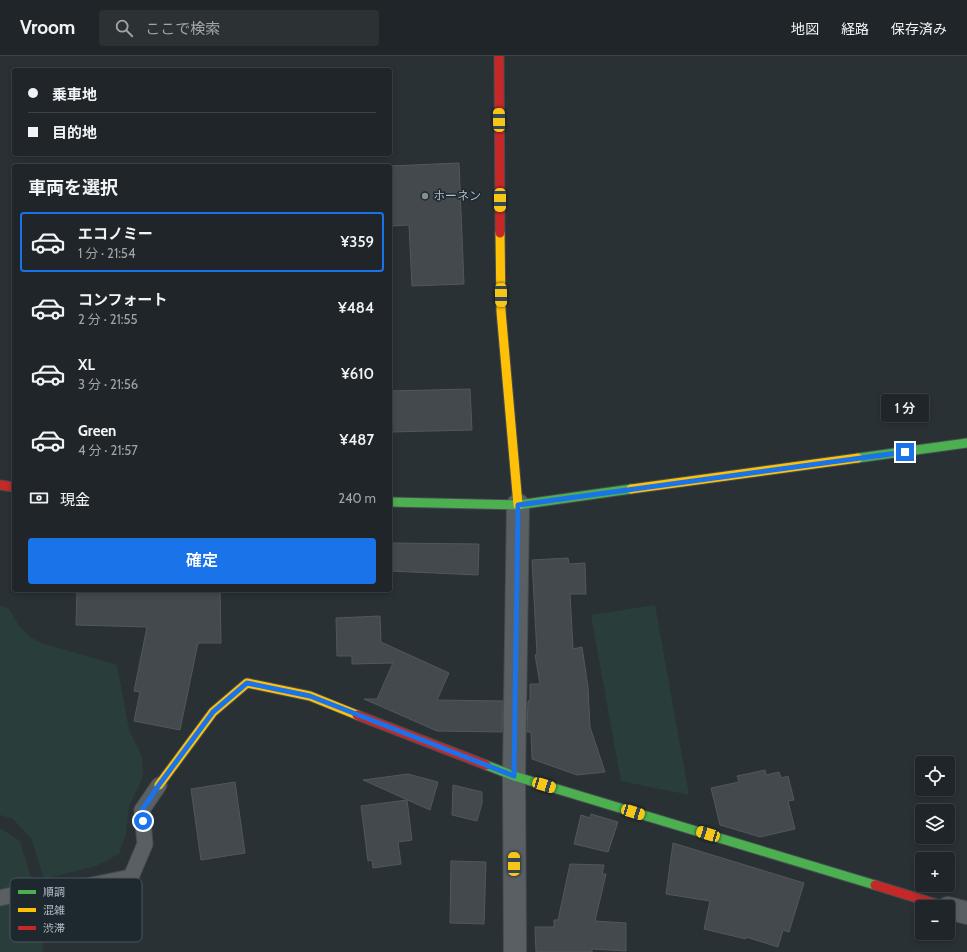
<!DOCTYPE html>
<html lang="ja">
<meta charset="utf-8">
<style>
body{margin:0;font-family:Cabin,"Noto Sans JP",sans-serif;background:#2c3134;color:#f1f3f6;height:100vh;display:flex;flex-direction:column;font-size:15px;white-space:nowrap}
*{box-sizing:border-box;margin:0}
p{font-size:13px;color:#a1a5a8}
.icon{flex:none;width:22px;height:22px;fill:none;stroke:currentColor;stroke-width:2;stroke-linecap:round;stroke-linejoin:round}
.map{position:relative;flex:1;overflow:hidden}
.sheet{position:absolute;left:12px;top:108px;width:380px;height:428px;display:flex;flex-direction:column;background:#1f2528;border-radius:4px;box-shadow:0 2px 6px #0003,0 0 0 1px #3c4245}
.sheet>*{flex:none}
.guide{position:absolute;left:12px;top:12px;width:380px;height:88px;border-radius:4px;box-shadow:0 2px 6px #0003,0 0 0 1px #3c4245;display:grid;align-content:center;height:88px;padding:0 16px;background:#1f2528}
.tools{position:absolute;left:915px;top:700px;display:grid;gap:8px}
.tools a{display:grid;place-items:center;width:40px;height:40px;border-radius:4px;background:#1f2528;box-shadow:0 2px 6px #0003,0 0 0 1px #3c4245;font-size:20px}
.end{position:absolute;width:18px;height:18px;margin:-9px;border:5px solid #1a73e8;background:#fff;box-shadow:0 0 0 2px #fff}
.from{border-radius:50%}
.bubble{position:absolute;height:28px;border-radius:4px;background:#1f2528;box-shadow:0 2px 6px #0003,0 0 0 1px #3c4245;font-size:13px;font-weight:600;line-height:28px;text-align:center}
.car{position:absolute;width:12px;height:24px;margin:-12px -6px;border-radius:5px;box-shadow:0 0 3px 1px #0007;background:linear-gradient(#f5c518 24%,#345 0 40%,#f5c518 0 76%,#345 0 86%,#f5c518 0)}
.guide b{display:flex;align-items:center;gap:14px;height:38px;font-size:15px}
.guide b+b{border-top:1px solid #3c4245}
.guide i{width:10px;height:10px;background:#f1f3f6}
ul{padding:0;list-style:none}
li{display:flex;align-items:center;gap:12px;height:60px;margin:0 8px 6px;padding:0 8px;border:2px solid transparent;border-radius:4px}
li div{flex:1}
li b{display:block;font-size:15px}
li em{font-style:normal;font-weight:600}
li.active{border-color:#1a73e8}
li>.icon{width:36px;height:36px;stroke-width:1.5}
h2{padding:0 16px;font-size:18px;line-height:48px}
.pay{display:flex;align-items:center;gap:10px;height:44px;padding:0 16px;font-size:15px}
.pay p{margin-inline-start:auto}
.cta{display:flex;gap:8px;margin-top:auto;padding:8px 16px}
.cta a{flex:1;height:46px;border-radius:4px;background:#1a73e8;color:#fff;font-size:16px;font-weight:600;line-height:46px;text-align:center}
header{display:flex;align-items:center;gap:24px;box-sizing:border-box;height:56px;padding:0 20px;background:#1f2528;border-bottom:1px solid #3c4245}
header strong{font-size:19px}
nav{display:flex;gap:22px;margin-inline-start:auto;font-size:14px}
.search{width:280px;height:36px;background:#2c3134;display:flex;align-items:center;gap:10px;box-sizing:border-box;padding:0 14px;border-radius:4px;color:#a1a5a8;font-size:15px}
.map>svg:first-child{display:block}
.green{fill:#293d3a}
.building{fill:#43494d;stroke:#51585d}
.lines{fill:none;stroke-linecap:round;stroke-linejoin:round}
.lane-casing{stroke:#474d50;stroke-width:17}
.street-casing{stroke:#474d50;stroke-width:24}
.fast-casing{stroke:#474d50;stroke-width:11}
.slow-casing{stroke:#474d50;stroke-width:11}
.jam-casing{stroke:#474d50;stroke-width:11}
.lane{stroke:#595f63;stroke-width:15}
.street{stroke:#595f63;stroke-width:22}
.fast{stroke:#4caf50;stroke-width:9}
.slow{stroke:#ffc107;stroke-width:9}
.jam{stroke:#c62828;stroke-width:9}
.route{stroke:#1a73e8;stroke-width:5}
.poi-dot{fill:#838d93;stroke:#1d282f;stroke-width:1.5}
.labels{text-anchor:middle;stroke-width:3;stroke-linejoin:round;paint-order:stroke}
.poi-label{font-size:12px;fill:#b3bec6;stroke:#1d282f;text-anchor:start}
.key{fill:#1d282f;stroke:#4a555c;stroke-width:1}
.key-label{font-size:11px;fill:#b3bec6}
</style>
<header>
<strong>Vroom</strong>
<div class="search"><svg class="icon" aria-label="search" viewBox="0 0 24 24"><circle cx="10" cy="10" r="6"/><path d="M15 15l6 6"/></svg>ここで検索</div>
<nav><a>地図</a><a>経路</a><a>保存済み</a></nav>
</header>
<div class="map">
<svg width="967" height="896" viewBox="0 0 967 896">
<rect width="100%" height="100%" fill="#293135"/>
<g class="green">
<polygon points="0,549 9,553 19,570 30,581 42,587 117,609 129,674 142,701 143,721 129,750 126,777 119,798 96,810 44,823 31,782 13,763 0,759"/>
<polygon points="655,549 689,739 621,725 591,559"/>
<polygon points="0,772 20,785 40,852 43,896 0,896"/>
</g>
<g class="building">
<polygon points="459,107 464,228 412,230 409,169 390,170 390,110"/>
<polygon points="470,333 472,374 390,376 390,335"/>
<polygon points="390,487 479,488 478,519 390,515"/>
<polygon points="568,502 569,508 585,507 586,538 570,538 573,593 582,591 588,631 590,671 605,716 577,719 532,703 531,676 527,676 528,645 530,645 530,628 540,628 535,599 537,598 532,504"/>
<polygon points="77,534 220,534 221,587 198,587 180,674 134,665 140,636 134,635 147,571 76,569"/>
<polygon points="380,560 381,586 449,617 437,644 503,645 502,676 437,675 364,643 377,643 393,607 352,608 352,600 337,600 336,562"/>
<polygon points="765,714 766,719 779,716 781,722 788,720 794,744 788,745 795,773 760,781 720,769 711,732 739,726 737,720"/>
<polygon points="408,718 438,726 430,754 363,724"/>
<polygon points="235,726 245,797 201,804 191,733"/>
<polygon points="453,729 482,736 482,747 477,765 452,759"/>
<polygon points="407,744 412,784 398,786 401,808 373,812 372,804 368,805 361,750"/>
<polygon points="591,758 618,766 608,796 574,788 581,759 590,762"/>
<polygon points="673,787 804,827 789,876 783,874 778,891 746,881 746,883 704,873 710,845 666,838"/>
<polygon points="451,805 486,806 484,868 450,867"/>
<polygon points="570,808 604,809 602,818 606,818 595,865 626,867 626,895 592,893 592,896 536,896 535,871 554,871 554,864 558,864"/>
</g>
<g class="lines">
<g class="lane-casing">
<polyline id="lane" points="0,842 8,840 63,835 131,821 145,788 142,754 159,729"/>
</g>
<g class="street-casing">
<g id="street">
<polyline points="948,852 967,857"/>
<polyline points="515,896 514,720 518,449"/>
</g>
</g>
<g class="fast-casing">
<g id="fast">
<polyline points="858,402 967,387"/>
<polyline points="390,446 518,449 631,433"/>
<polyline points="486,709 514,720 875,829"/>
</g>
</g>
<g class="slow-casing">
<g id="slow">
<polyline points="500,177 501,255 518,449"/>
<polyline points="631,433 858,402"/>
<polyline points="159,729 213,656 247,627 310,640 357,659"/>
</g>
</g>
<g class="jam-casing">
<g id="jam">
<polyline points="499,0 500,177"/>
<polyline points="0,429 14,431"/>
<polyline points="357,659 486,709"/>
<polyline points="875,829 946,851"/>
</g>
</g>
<use href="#lane" class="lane"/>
<use href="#street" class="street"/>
<use href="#fast" class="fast"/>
<use href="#slow" class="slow"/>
<use href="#jam" class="jam"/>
</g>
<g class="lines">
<polyline class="route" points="143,765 142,754 159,729 213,656 247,627 310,640 514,720 518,449 905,396"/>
</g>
<circle class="poi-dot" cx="425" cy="140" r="4"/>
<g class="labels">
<g class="poi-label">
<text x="433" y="144">ホーネン</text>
</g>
</g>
<rect x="10" y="822" width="132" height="64" rx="6" class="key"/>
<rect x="18" y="834" width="18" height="4" fill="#4caf50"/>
<rect x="18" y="852" width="18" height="4" fill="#ffc107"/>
<rect x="18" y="870" width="18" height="4" fill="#c62828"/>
<g class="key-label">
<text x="43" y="840">順調</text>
<text x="43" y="858">混雑</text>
<text x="43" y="876">渋滞</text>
</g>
</svg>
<div class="tools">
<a><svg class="icon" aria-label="locate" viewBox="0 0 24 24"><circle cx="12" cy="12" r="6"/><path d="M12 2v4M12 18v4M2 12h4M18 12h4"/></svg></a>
<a><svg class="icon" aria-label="layers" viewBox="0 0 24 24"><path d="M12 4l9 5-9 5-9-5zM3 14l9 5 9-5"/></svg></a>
<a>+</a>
<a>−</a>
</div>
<i class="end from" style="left:143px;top:765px"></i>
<i class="end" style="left:905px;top:396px"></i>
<div class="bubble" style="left:881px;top:338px;width:48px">1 分</div>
<i class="car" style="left:499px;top:64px;rotate:359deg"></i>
<i class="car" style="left:500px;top:144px;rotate:180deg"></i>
<i class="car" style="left:501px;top:239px;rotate:179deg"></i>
<i class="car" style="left:544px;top:729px;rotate:107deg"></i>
<i class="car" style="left:633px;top:756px;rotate:107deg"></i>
<i class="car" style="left:708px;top:778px;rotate:287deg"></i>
<i class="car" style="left:514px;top:808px;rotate:0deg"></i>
<div class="guide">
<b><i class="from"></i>乗車地</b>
<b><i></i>目的地</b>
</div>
<section class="sheet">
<h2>車両を選択</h2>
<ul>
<li class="active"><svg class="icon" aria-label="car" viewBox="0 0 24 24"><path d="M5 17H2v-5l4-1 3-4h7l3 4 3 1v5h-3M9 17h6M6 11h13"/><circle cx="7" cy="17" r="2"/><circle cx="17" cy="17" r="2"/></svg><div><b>エコノミー</b><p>1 分 · 21:54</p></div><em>¥359</em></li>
<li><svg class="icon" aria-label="car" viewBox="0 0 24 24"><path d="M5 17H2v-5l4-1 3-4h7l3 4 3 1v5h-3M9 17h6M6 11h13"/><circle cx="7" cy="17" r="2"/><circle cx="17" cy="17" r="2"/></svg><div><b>コンフォート</b><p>2 分 · 21:55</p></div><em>¥484</em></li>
<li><svg class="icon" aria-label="car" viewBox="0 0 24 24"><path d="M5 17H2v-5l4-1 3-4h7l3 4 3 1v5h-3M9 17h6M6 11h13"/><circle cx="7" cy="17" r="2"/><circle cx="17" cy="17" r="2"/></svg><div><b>XL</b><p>3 分 · 21:56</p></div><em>¥610</em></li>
<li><svg class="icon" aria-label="car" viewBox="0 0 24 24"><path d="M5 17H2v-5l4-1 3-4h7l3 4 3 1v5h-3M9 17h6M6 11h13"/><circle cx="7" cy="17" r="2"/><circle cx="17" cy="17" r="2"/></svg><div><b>Green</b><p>4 分 · 21:57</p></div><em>¥487</em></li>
</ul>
<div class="pay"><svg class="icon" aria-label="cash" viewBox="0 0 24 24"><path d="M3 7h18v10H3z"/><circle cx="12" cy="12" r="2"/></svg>現金<p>240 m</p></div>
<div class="cta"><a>確定</a></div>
</section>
</div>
